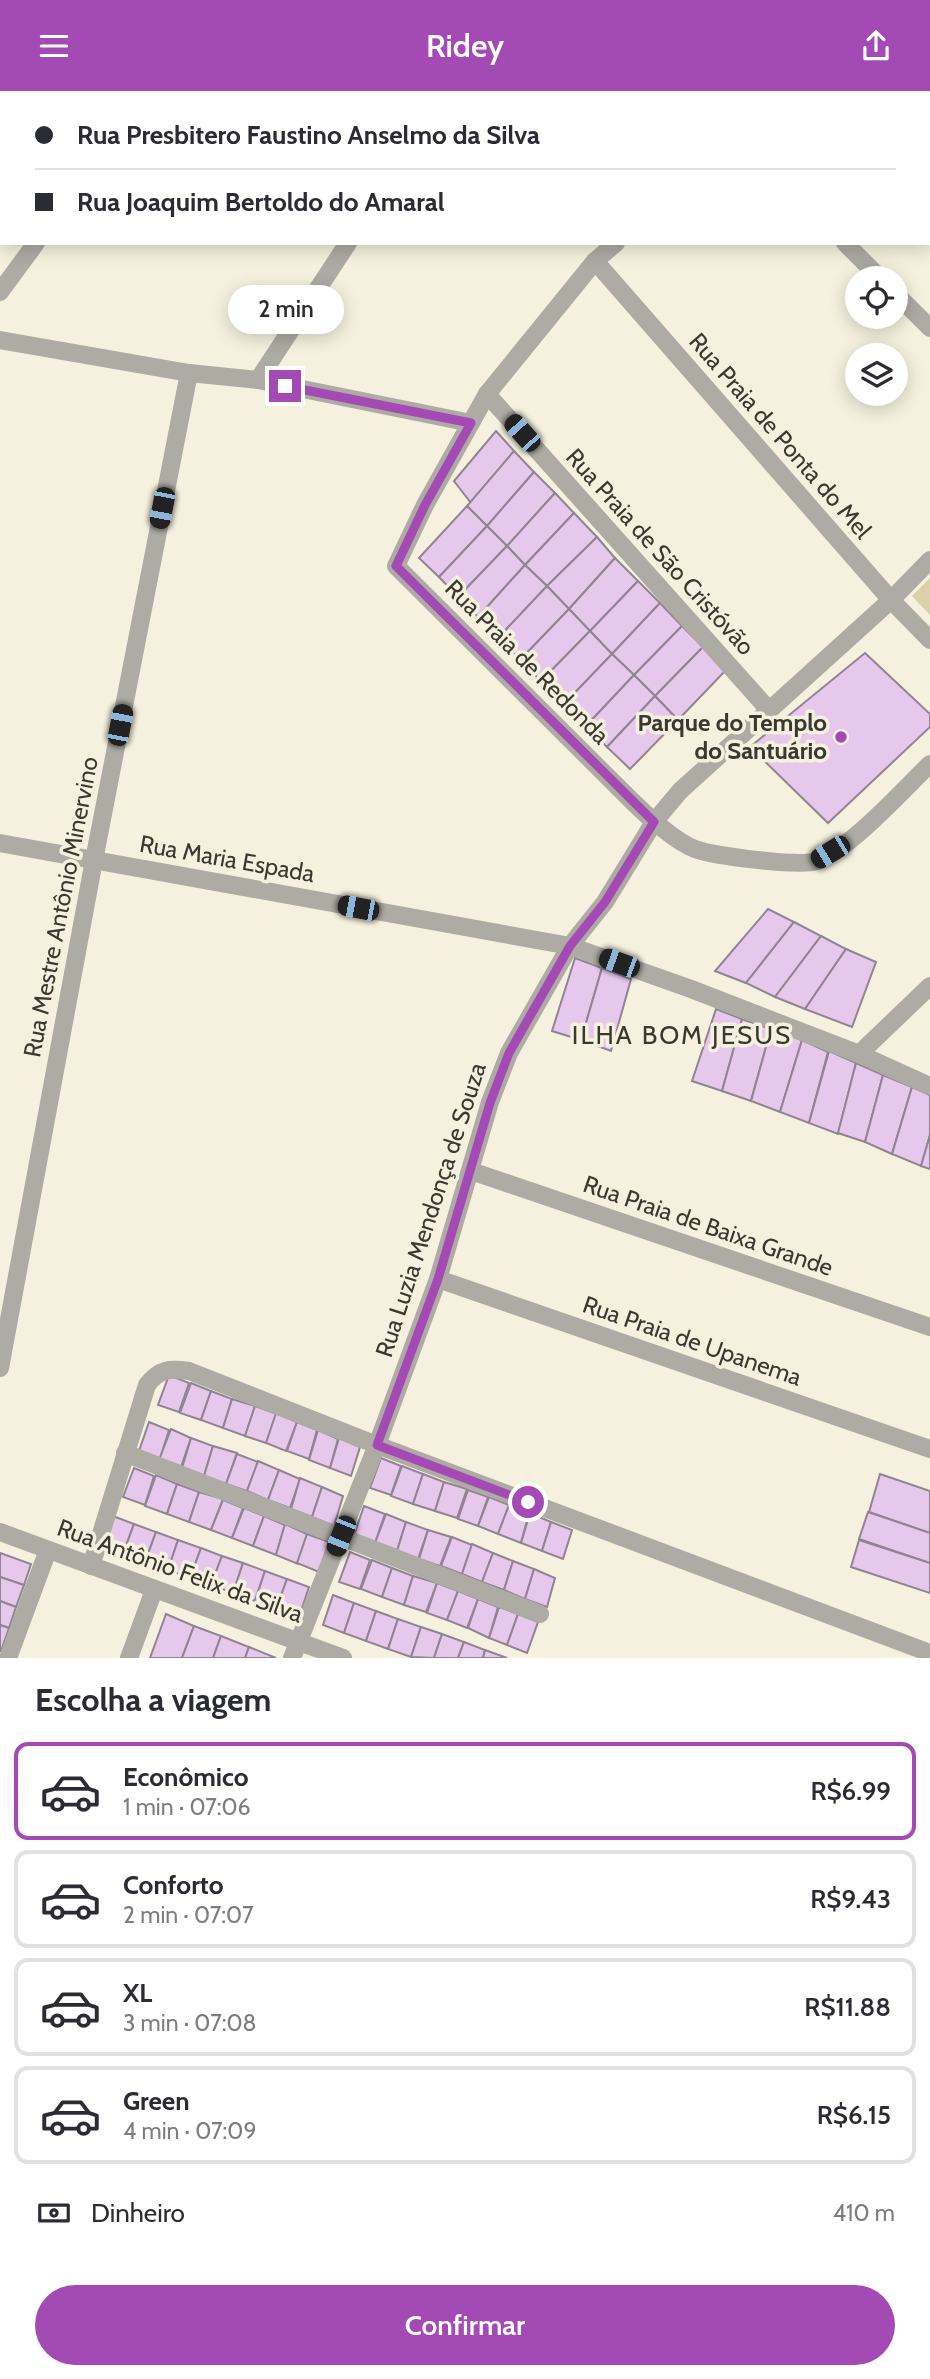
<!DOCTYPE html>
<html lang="pt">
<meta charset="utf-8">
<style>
body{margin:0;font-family:Cabin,sans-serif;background:#f2f2f3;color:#2b2b33;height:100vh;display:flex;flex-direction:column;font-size:26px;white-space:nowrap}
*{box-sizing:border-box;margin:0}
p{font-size:23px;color:#7c7c81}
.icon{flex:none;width:38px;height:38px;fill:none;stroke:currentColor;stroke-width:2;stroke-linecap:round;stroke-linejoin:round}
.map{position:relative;height:1567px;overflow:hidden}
.panel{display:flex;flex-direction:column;background:#fff;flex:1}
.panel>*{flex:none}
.hud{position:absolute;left:0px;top:0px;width:931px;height:154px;box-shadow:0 4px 18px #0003;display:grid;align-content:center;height:154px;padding:0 35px;background:#fff}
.buttons{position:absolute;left:845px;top:175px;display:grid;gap:14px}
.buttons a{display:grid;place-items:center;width:63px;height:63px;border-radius:50%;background:#fff;box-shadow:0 4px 18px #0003;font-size:35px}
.end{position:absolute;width:32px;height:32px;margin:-16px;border:9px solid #a34ab5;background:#fff;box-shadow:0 0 0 4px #fff}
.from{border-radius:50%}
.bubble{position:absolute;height:49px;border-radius:24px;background:#fff;box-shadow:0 4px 18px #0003;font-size:23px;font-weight:600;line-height:49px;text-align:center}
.car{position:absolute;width:21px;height:42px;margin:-21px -10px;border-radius:9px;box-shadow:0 0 5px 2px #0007;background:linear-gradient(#222 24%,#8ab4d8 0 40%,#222 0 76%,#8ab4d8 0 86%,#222 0)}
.hud b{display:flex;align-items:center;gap:24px;height:66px;font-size:26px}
.hud b+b{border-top:2px solid #e1e1e2}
.hud i{width:18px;height:18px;background:#2b2b33}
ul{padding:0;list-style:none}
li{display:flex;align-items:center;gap:21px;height:98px;margin:0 14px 10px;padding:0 21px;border:4px solid #e1e1e2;border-radius:14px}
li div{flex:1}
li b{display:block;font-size:26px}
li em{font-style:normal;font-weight:600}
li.selected{border-color:#a34ab5}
li>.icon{width:63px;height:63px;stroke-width:1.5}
h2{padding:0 35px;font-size:32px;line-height:84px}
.pay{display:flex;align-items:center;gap:18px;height:77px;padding:0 35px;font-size:26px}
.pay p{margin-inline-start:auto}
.cta{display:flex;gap:14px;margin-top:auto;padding:14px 35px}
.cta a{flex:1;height:80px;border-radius:42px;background:#a34ab5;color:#fff;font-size:28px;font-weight:600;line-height:80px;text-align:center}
header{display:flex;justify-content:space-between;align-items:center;height:91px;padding:0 35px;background:#a34ab5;color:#fff;font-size:32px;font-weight:600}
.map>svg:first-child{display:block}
.green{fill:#dad0a9}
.building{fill:#e7c8ed;stroke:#908492;stroke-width:2}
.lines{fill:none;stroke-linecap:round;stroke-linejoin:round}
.minor{stroke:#adaba3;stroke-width:18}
.route{stroke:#a34ab5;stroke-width:9}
.poi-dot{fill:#a34ab5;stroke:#f5f1de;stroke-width:2.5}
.labels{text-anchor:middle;stroke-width:7;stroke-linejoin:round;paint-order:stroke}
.street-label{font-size:24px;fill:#3a3830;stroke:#f5f1de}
.poi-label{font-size:24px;font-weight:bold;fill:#3a3830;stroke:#f5f1de;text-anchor:end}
.neighbourhood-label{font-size:26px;letter-spacing:2px;fill:#3a3830;stroke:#f5f1de}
</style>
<header><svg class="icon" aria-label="menu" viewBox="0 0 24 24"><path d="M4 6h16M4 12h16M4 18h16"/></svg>Ridey<svg class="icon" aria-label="share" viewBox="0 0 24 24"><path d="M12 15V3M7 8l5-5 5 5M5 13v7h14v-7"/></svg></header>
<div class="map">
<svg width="930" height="1567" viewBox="0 0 930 1567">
<rect width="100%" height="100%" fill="#f5f1de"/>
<polygon class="green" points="930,487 930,524 912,505"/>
<g class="building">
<polygon points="496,340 514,360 471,412 454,390"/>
<polygon points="514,360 534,381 487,435 467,415"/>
<polygon points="534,381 555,402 507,455 487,435"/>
<polygon points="555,402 574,422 525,474 507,455"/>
<polygon points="467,415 487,435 439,486 419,467"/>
<polygon points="574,422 597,446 547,495 525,474"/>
<polygon points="487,435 507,455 458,506 439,486"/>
<polygon points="597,446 615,467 569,518 547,495"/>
<polygon points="507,455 525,474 478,526 458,506"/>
<polygon points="615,467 638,490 590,540 569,518"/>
<polygon points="525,474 547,495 498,547 478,526"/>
<polygon points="638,490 660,512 612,563 590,540"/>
<polygon points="547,495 569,518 520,569 498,547"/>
<polygon points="660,512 682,535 634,584 612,563"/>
<polygon points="569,518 590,540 541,590 520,569"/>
<polygon points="682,535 703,556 655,605 634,584"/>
<polygon points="590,540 612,563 564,613 541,590"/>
<polygon points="703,556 726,579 678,629 655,605"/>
<polygon points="865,562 930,623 930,636 828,732 750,656"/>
<polygon points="612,563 634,584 586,635 564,613"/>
<polygon points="634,584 655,605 607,656 586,635"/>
<polygon points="655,605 678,629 630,678 607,656"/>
<polygon points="768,818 794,831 746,892 715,880"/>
<polygon points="794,831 821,845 775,906 746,892"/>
<polygon points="821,845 846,858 805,918 775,906"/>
<polygon points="846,858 876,871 852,936 805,918"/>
<polygon points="575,867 602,877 581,949 552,940"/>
<polygon points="602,877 631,888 611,960 581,949"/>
<polygon points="716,918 742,928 722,1000 692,990"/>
<polygon points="742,928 771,938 751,1010 722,1000"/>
<polygon points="771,938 802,949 780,1021 751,1010"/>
<polygon points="802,949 828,961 809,1032 780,1021"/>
<polygon points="829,960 856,972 838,1043 809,1032"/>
<polygon points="856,972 883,984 865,1051 838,1042"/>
<polygon points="883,984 912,996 892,1063 865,1051"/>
<polygon points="912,996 930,1004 930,1044 921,1075 892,1063"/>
<polygon points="930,1044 930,1078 921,1075"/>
<polygon points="169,1284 189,1292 179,1321 158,1314"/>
<polygon points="191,1292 211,1300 201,1329 180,1322"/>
<polygon points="211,1300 232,1308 223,1337 201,1329"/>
<polygon points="232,1308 255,1315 245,1345 223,1337"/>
<polygon points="255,1315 277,1323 266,1352 245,1345"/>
<polygon points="276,1322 297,1331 286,1360 266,1352"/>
<polygon points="149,1331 169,1339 160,1368 139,1360"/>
<polygon points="297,1331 317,1339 309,1368 287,1360"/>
<polygon points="171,1338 191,1347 181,1376 159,1369"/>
<polygon points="318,1339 338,1348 330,1377 309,1369"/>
<polygon points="191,1347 213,1355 204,1385 182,1377"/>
<polygon points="339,1347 360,1356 351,1385 330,1377"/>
<polygon points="213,1355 237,1362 226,1393 204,1385"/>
<polygon points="237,1363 258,1371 247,1400 226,1393"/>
<polygon points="381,1367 401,1375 391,1404 370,1397"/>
<polygon points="258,1370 279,1379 268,1409 247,1400"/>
<polygon points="402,1375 423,1383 413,1413 391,1405"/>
<polygon points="134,1377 154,1385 145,1414 123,1406"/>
<polygon points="279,1379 300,1388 290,1417 268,1409"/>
<polygon points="423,1383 444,1391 435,1420 413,1413"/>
<polygon points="880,1383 930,1400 930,1442 869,1421"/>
<polygon points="156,1384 177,1393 167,1423 145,1415"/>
<polygon points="300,1387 322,1396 312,1426 291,1418"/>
<polygon points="444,1391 467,1398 457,1427 435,1420"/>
<polygon points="177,1393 199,1401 189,1431 167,1423"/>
<polygon points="322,1396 343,1405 334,1435 312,1426"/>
<polygon points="468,1399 488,1406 478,1435 458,1428"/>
<polygon points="199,1401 223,1408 211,1439 189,1431"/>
<polygon points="489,1406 509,1414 498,1443 478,1435"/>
<polygon points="223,1409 243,1417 232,1447 211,1439"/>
<polygon points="509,1414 529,1422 521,1452 498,1443"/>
<polygon points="364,1415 385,1423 375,1452 354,1444"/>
<polygon points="244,1417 264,1425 253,1455 232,1447"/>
<polygon points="868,1421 930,1442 930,1472 859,1448"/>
<polygon points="530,1422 551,1431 542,1460 521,1452"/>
<polygon points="386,1423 406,1431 397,1460 375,1452"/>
<polygon points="113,1425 134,1433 123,1463 102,1455"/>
<polygon points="264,1425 285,1434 276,1464 253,1455"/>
<polygon points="406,1431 428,1439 418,1468 397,1460"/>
<polygon points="551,1431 572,1439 563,1468 542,1460"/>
<polygon points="134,1433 156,1441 145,1471 123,1463"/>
<polygon points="285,1433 307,1443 298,1473 276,1464"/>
<polygon points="428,1439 451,1446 440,1475 419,1468"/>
<polygon points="156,1441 178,1449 168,1479 145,1471"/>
<polygon points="307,1443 329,1451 319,1481 297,1472"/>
<polygon points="452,1446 472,1454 462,1483 441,1475"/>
<polygon points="178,1449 201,1457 190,1487 168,1479"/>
<polygon points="859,1449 930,1472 930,1502 851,1476"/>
<polygon points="472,1453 493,1462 482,1491 462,1483"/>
<polygon points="201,1457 222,1465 211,1494 190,1487"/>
<polygon points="350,1461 370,1469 360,1498 339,1491"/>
<polygon points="0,1462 31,1473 24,1494 0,1486"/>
<polygon points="493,1462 513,1470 504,1499 482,1491"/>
<polygon points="222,1465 243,1472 233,1502 211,1494"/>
<polygon points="372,1469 392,1477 382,1506 361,1498"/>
<polygon points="513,1470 534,1478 525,1508 504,1499"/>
<polygon points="243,1472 265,1480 255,1510 233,1502"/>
<polygon points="392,1477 413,1485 404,1514 382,1506"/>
<polygon points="534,1478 555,1487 547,1516 525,1508"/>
<polygon points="265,1480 287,1488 276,1518 255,1510"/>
<polygon points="413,1485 437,1492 426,1521 404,1514"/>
<polygon points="0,1486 24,1494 16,1516 0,1510"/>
<polygon points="287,1488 309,1496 299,1526 276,1518"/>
<polygon points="437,1492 458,1500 447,1529 427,1522"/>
<polygon points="458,1500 478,1508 467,1537 447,1529"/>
<polygon points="333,1504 354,1512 344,1542 323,1534"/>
<polygon points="478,1508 498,1516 489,1547 468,1537"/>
<polygon points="0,1510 16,1516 9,1537 0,1534"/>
<polygon points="354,1512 376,1520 366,1550 344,1542"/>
<polygon points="499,1516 518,1523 507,1554 489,1547"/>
<polygon points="376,1520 398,1528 388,1558 366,1550"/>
<polygon points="166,1523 194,1535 182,1567 150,1567"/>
<polygon points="518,1523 538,1531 527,1562 507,1554"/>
<polygon points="398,1528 421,1536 411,1566 388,1558"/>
<polygon points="0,1534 9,1537 1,1560 0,1560"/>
<polygon points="194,1535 221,1545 213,1567 182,1567"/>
<polygon points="421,1536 442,1543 434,1567 411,1566"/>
<polygon points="442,1543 464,1551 458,1567 434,1567"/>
<polygon points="221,1545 249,1556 245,1567 213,1567"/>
<polygon points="464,1551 485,1559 483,1567 458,1567"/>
<polygon points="249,1556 276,1567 245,1567"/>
<polygon points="485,1559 507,1567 483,1567"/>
</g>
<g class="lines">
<g class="minor">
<polyline points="43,2 44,0"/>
<polyline points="137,2 138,0"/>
<polyline points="448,2 449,0"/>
<polyline points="782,2 782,0"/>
<path d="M 616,152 L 595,170 L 487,303 L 425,414 L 396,475 L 632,710 C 647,725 676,751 695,758 C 714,765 799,776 817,770 C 851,757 902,700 930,673"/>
<polyline points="845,152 880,187"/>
<polyline points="595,170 891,509 930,549"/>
<polyline points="0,201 36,152"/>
<polyline points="896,203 930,237"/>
<polyline points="0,249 189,282 258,289 471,332"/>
<polyline points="258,289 348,152"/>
<polyline points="487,303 769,619"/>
<polyline points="0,752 570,855 691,898 859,963 930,995"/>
<polyline points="859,963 930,895"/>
<polyline points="471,1080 930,1236"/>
<polyline points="438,1188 930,1358"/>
<polyline points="0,1277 94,769 189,282"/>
<polyline points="125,1362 540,1523"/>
<polyline points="0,1441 343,1567"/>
<path d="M 91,1475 L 147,1294 C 159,1278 170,1277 189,1280 L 377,1354 L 930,1562"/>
<polyline points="8,1567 48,1459"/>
<polyline points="129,1567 154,1499"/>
<polyline points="292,1567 377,1354 438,1188 490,1011 509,962 570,855 605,811 654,731 680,700 891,509 930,469"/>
</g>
</g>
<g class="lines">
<polyline class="route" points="285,295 471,332 425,414 396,475 654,731 605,811 570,855 509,962 490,1012 438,1188 377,1354 528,1411"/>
</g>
<circle class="poi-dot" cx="841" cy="646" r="7"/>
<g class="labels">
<g class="street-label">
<text transform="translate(780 345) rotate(49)" y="8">Rua Praia de Ponta do Mel</text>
<text transform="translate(660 461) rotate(48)" y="8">Rua Praia de São Cristóvão</text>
<text transform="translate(527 571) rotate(45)" y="8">Rua Praia de Redonda</text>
<text transform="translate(227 768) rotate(10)" y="8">Rua Maria Espada</text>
<text transform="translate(61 816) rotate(-79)" y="8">Rua Mestre Antônio Minervino</text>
<text transform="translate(431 1119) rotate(-72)" y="8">Rua Luzia Mendonça de Souza</text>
<text transform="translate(708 1135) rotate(19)" y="8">Rua Praia de Baixa Grande</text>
<text transform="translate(692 1250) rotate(19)" y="8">Rua Praia de Upanema</text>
<text transform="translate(180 1480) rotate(20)" y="8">Rua Antônio Felix da Silva</text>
</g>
<g class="poi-label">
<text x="827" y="640">Parque do Templo<tspan x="827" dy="28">do Santuário</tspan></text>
</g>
<g class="neighbourhood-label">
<text x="682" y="953">ILHA BOM JESUS</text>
</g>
</g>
</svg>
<div class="buttons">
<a><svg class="icon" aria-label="locate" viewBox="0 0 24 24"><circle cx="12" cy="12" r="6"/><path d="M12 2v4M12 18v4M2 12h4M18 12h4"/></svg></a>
<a><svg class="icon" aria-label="layers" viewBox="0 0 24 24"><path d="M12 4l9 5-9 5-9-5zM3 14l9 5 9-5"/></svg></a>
</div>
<i class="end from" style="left:528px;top:1411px"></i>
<i class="end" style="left:285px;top:295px"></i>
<div class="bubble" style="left:228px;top:194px;width:116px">2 min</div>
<i class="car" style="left:522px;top:342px;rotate:318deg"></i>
<i class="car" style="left:162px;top:417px;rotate:191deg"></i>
<i class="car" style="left:120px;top:634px;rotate:11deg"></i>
<i class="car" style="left:830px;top:761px;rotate:239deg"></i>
<i class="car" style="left:358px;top:817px;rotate:281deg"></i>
<i class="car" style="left:619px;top:872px;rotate:290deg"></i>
<i class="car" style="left:341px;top:1445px;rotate:202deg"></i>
<div class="hud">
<b><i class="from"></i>Rua Presbitero Faustino Anselmo da Silva</b>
<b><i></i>Rua Joaquim Bertoldo do Amaral</b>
</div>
</div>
<section class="panel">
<h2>Escolha a viagem</h2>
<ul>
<li class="selected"><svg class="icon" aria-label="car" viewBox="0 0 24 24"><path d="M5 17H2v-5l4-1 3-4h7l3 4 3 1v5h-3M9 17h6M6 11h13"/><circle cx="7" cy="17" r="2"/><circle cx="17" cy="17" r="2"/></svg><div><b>Econômico</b><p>1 min · 07:06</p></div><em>R$6.99</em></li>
<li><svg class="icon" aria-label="car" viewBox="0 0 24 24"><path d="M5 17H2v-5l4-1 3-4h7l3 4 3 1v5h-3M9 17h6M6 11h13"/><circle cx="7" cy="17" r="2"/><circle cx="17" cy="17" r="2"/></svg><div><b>Conforto</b><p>2 min · 07:07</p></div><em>R$9.43</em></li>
<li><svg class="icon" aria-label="car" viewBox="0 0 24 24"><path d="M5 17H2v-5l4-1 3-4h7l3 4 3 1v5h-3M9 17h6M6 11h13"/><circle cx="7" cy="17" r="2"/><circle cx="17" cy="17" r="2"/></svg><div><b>XL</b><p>3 min · 07:08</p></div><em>R$11.88</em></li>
<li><svg class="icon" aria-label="car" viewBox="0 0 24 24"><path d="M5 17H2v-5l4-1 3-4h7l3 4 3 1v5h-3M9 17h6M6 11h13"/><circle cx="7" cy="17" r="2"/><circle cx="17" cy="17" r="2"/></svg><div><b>Green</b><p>4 min · 07:09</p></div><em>R$6.15</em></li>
</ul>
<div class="pay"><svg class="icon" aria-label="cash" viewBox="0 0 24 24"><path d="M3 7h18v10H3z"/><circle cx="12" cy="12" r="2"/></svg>Dinheiro<p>410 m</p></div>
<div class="cta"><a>Confirmar</a></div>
</section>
